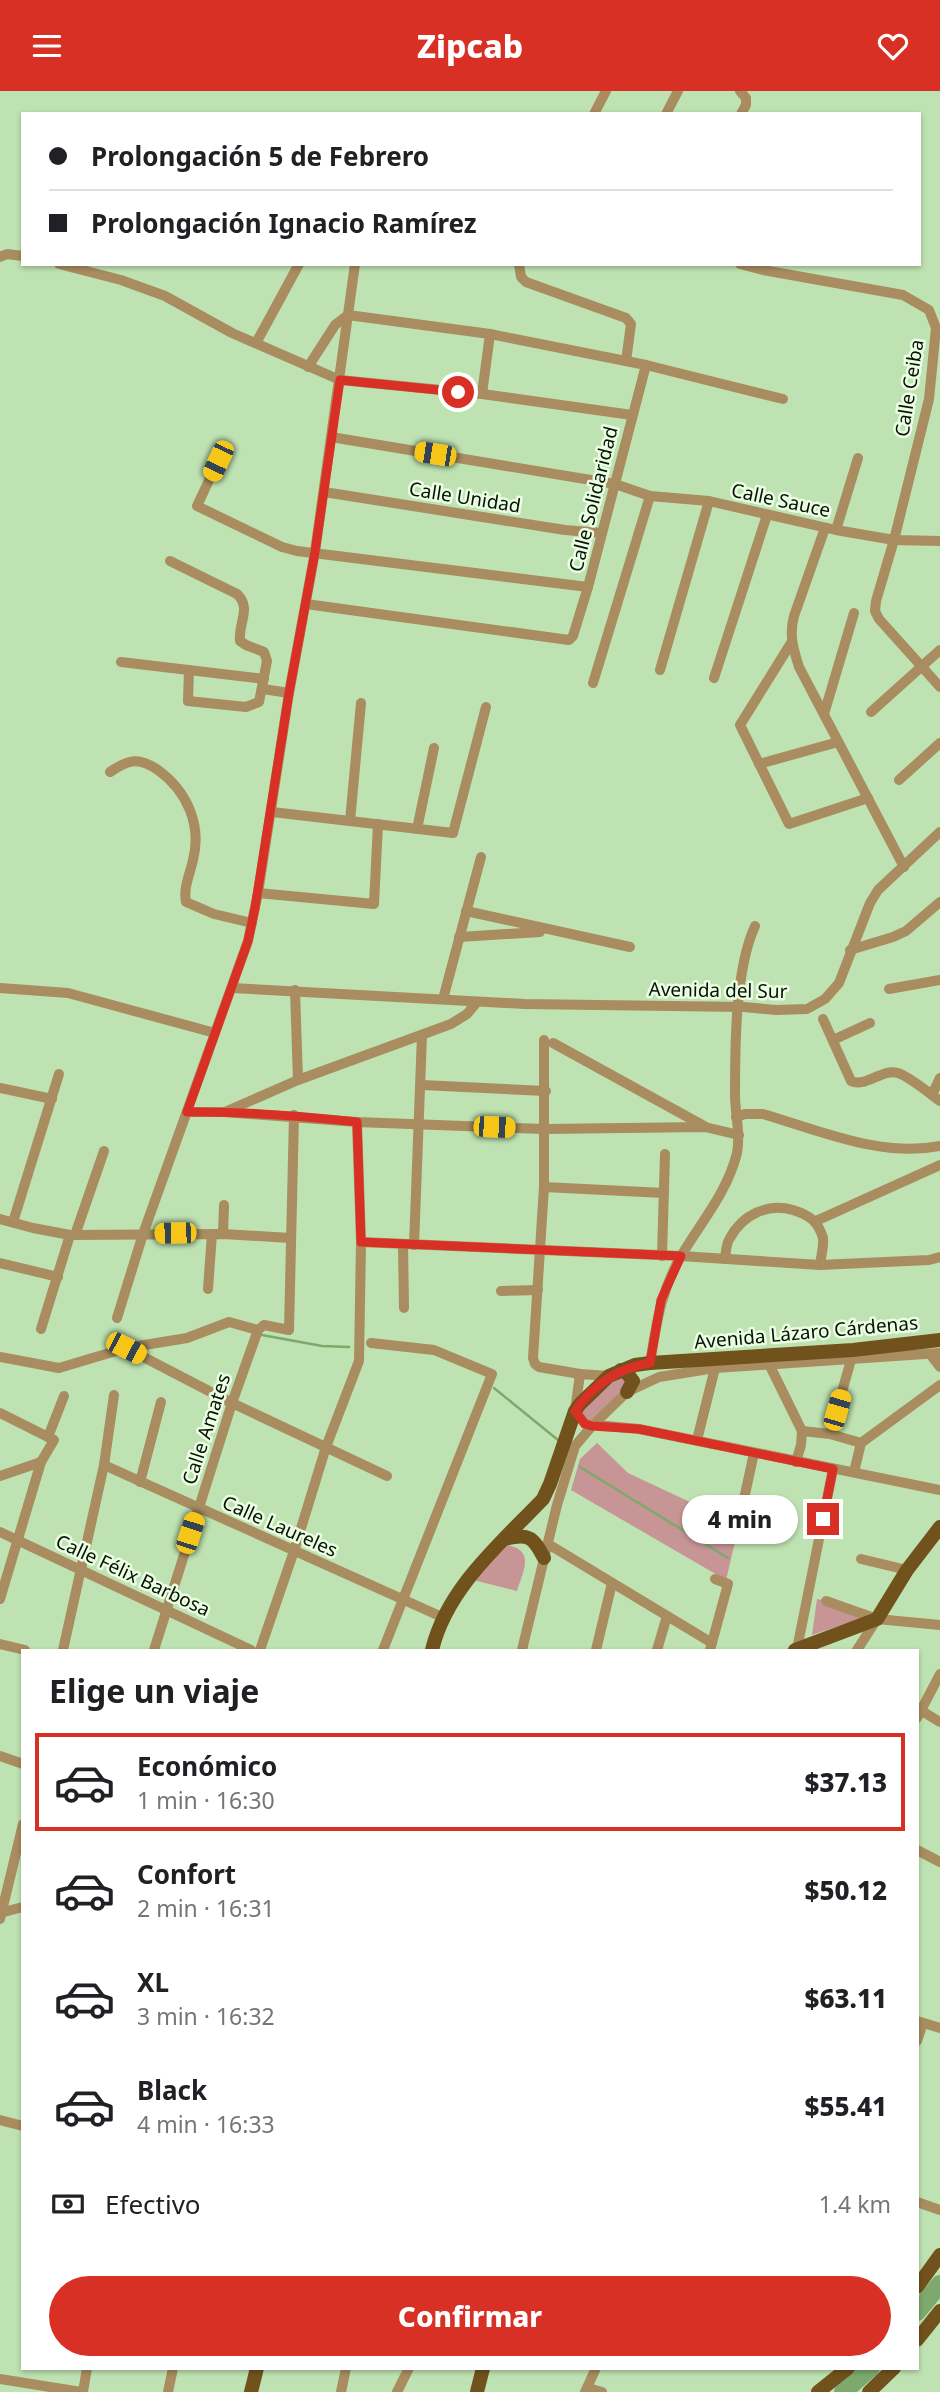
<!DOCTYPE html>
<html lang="es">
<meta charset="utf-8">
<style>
body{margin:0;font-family:"Noto Sans",sans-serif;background:#f2f2f2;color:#202124;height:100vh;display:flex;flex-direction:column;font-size:26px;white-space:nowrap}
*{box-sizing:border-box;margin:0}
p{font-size:23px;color:#757577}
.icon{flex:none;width:38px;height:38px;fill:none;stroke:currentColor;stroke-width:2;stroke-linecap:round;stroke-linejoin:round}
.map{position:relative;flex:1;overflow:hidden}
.drawer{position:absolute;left:21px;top:1558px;width:898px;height:721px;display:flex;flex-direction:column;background:#fff;border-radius:0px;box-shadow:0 2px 5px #0004}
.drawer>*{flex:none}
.banner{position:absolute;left:21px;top:21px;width:900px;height:154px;border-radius:0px;box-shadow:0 2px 5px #0004;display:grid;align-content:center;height:154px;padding:0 28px;background:#fff}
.end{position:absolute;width:32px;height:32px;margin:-16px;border:9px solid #d93025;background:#fff;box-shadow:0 0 0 4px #fff}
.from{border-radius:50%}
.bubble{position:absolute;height:49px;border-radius:24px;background:#fff;box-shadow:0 2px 5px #0004;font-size:23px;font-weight:800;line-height:49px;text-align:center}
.car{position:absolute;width:21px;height:42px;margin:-21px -10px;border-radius:9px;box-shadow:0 0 5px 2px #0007;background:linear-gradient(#f5c518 24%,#345 0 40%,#f5c518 0 76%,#345 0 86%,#f5c518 0)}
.banner b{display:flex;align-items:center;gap:24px;height:66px;font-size:26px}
.banner b+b{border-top:2px solid #e0e0e0}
.banner i{width:18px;height:18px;background:#202124}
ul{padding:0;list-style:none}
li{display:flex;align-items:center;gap:21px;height:98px;margin:0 14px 10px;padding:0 14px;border:4px solid transparent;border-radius:0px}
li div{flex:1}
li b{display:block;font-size:26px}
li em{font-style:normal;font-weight:800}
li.on{border-color:#d93025}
li>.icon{width:63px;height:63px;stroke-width:1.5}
h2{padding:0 28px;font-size:32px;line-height:84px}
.pay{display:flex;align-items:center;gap:18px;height:77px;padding:0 28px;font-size:26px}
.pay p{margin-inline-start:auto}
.button{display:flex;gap:14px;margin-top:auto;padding:14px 28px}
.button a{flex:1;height:80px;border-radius:42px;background:#d93025;color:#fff;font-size:28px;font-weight:800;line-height:80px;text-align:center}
header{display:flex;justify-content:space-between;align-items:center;height:91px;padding:0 28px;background:#d93025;color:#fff;font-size:32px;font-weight:800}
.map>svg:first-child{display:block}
.green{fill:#c79596}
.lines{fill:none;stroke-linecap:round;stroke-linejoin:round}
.stream{stroke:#7da96d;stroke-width:2.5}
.river{stroke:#7da96d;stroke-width:18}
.minor{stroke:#a98c5f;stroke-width:10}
.major{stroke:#71521c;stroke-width:14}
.route{stroke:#d93025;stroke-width:9}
.labels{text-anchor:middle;stroke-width:5;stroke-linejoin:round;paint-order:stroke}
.street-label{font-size:19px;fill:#061203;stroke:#ebfee4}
</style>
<header><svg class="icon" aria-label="menu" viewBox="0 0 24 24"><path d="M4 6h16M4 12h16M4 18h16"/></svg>Zipcab<svg class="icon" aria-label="heart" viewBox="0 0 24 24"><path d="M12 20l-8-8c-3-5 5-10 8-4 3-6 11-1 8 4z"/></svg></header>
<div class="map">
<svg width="940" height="2301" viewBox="0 0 940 2301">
<rect width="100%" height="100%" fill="#bee2b1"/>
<g class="green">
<polygon points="623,1286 628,1293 594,1327 589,1329 584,1326 582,1321 585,1316 613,1291"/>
<polygon points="597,1352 628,1382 739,1434 726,1489 571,1399 580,1368"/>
<path d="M 506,1454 C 536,1459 523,1480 517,1500 L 473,1489 Z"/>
<polygon points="817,1508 867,1519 865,1526 812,1544"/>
</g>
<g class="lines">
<g class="stream">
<polyline points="262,1244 322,1255 349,1256"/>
<polyline points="494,1297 558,1349"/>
<polyline points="580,1376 728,1467"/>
</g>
<g class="river">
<polyline points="917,2221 940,2193"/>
<polyline points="843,2301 871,2277"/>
</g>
<g class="minor">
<polyline points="740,0 746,7 746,14 741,23"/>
<polyline points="594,23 606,0"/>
<polyline points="666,23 678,0"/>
<polyline points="0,166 7,163 23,165"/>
<polyline points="59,173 121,189 165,205 232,242 340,289 482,303 632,324"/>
<polyline points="519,173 521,186 526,191 626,227 631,233 626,270"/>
<polyline points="740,173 763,179 903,204 929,219 936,237 929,308 894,449 876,510 875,520 879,528 940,596"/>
<polyline points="256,252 299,173"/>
<polyline points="308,276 335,234 348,224 490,243 646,274 783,308"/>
<polyline points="482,303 490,243"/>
<polyline points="331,346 615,393 650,405 709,410 836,439 894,449 940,450"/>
<polyline points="218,370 197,415 282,456 297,460 588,496"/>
<polyline points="324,401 565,439 602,442"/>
<path d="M 825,437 L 794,525 C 789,544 793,557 799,576 L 904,776"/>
<polyline points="836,439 858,367"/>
<path d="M 170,470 L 237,503 C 252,517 238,532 240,550 L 246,554 L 264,561 L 267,570 L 259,611 L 246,616 L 188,610 L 189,579"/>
<polyline points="306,513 569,549 573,545 588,496 646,274"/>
<polyline points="791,552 740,634 789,733 868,707"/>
<polyline points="121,571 264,588"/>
<polyline points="660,579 709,410"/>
<polyline points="714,587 767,424"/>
<polyline points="593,592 650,405"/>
<polyline points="263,598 289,602"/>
<polyline points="871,621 940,559"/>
<polyline points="824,623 854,522"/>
<polyline points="759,673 838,651"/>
<path d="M 110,681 C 129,668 139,666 158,679 C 187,700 202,734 193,769 C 190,783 183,797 186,811 L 214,823 L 252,832"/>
<polyline points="899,689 940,652"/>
<polyline points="272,721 453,742 486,616"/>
<polyline points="350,730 361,612"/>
<polyline points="417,738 434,657"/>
<polyline points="258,802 374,813 378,733"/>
<polyline points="466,820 630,856"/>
<polyline points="459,846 540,841"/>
<polyline points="850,859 893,846 906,840 940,811"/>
<polyline points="0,897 68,902 215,942"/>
<polyline points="232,897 525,913 744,916 776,919 807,918 825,908 839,892 870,812 878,799 940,741"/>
<polyline points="889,898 940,889"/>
<polyline points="295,899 298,989"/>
<polyline points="443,908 481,766"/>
<path d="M 823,928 L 851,990 C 866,997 882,977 898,982 C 910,986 929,1002 940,1010"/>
<polyline points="544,949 544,1096 533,1267 535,1273 539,1276 580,1283 609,1285"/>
<polyline points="833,949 870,932"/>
<polyline points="553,952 704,1035"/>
<polyline points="422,994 546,1000"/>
<polyline points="0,997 52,1008"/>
<polyline points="932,1004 940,987"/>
<polyline points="227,1020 298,989 451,933 467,923 477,911"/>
<polyline points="187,1021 224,1021 357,1031 544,1038 705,1036 739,1044"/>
<path d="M 736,1026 L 745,1023 L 763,1023 C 818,1039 882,1067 940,1055"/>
<polyline points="544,1096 664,1102"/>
<polyline points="0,1128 33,1137 70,1144 223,1143 290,1147"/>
<polyline points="816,1130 940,1074"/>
<polyline points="13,1131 59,983"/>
<polyline points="223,1143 224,1114"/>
<polyline points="75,1144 104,1060"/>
<polyline points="361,1151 681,1165 820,1174 929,1169 940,1166"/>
<polyline points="403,1153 404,1217"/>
<polyline points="414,1154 422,944"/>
<polyline points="662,1165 665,1063"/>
<path d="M 725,1168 C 726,1161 726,1152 730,1147 C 743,1123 768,1112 793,1119 C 809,1124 818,1130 823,1147 C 824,1155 821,1165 820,1174"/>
<polyline points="0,1172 58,1186"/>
<polyline points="208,1198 212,1143"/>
<polyline points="501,1200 538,1199"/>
<polyline points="117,1227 143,1143 248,850 258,802 289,602 315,461 355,173"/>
<polyline points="41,1238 70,1144"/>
<polyline points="371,1252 434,1259 492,1283 383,1559"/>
<polyline points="126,1257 232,1312 387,1385"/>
<polyline points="930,1263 940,1276"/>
<polyline points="0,1266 59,1277 126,1257 187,1247 229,1231 258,1239"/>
<path d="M 650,1272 C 657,1231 660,1202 681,1165 C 701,1131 727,1102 737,1062 C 741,1043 735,1023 735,1004 C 735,955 735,879 755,835"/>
<polyline points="770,1275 802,1340 801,1354 796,1371"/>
<polyline points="580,1283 575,1320 585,1333 639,1338 940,1399"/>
<polyline points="0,1322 54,1349 41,1371 0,1385"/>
<polyline points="802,1340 830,1343 861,1352"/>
<polyline points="830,1343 851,1269"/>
<polyline points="48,1346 64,1305"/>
<polyline points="697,1349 716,1273"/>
<polyline points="104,1374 442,1526"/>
<polyline points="854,1381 861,1352 940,1294"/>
<polyline points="140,1391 161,1311"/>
<polyline points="744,1408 754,1362"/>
<polyline points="0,1441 251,1559"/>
<polyline points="548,1453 712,1552"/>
<polyline points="861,1468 907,1479"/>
<polyline points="0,1508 41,1371"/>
<polyline points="826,1510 877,1528 940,1534"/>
<polyline points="0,1553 25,1559"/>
<polyline points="797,1558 833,1378"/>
<polyline points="63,1559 104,1374 114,1304"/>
<polyline points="154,1559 232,1312 258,1239 264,1234 289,1239 294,1024"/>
<polyline points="260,1559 294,1460 326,1356 359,1270 361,1151 357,1031"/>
<polyline points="522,1559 557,1414 575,1355 592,1335 627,1301 659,1286 715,1277 940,1262"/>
<polyline points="596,1559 612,1492"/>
<polyline points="657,1559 667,1525"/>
<polyline points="710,1559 728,1493 715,1488"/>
<polyline points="857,1559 877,1528"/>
<polyline points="917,1617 940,1631"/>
<polyline points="917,1627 940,1583"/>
<polyline points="0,1665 23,1673"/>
<polyline points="917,1759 940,1771"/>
<polyline points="0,1822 23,1816"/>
<polyline points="0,1828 23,1733"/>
<polyline points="917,1930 940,1937"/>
<polyline points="917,1950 923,1932"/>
<polyline points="0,2029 23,2035"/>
<polyline points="917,2111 940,2119"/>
<polyline points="0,2288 81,2301"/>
<polyline points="588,2297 602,2301"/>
<polyline points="83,2301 87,2277"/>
<polyline points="168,2301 173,2277"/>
<polyline points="341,2301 346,2277"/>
<polyline points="397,2301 409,2277"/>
<polyline points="585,2301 596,2277"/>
</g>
<g class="major">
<polyline points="621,1279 626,1281 633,1290 627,1301"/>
<path d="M 505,1448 C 529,1442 533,1446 544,1467"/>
<path d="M 432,1559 C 447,1497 500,1453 543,1408 L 550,1393 L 575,1320 L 580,1313 L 609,1285 L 635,1274 L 650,1272 L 853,1259 L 940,1249"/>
<polyline points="795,1559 877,1528 907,1479 940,1436"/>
<polyline points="917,2196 940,2164"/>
<polyline points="917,2249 940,2220"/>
<polyline points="251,2301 257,2277"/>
<polyline points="477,2301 483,2277"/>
<polyline points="818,2301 848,2277"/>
<polyline points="869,2301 894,2277"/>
</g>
</g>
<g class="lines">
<path class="route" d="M 458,301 L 340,289 L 315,461 L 289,602 L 255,817 L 248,850 L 187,1021 C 244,1020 301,1025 357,1031 L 361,1151 L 681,1165 L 661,1209 L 650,1272 C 618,1277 593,1294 575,1320 L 585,1333 L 592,1335 L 639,1338 L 833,1378 L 823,1428"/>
</g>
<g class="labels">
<g class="street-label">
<text transform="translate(909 297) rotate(-81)" y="7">Calle Ceiba</text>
<text transform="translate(465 406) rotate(9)" y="7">Calle Unidad</text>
<text transform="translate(593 408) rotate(-76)" y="7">Calle Solidaridad</text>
<text transform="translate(781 409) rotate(12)" y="7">Calle Sauce</text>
<text transform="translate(718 899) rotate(1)" y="7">Avenida del Sur</text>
<text transform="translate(806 1241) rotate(-5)" y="7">Avenida Lázaro Cárdenas</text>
<text transform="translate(206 1338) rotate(-72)" y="7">Calle Amates</text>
<text transform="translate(280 1435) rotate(24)" y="7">Calle Laureles</text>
<text transform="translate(133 1484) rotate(25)" y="7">Calle Félix Barbosa</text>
</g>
</g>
</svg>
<i class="end from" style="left:458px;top:301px"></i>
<i class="end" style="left:823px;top:1428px"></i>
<div class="bubble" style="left:682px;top:1404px;width:116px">4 min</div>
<i class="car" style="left:435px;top:363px;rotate:279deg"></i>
<i class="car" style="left:218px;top:370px;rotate:205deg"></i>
<i class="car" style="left:494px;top:1036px;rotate:92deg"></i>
<i class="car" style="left:175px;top:1142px;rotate:269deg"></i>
<i class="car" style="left:126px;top:1257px;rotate:117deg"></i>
<i class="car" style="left:837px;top:1319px;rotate:16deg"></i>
<i class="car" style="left:190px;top:1442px;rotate:18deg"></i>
<div class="banner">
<b><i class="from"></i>Prolongación 5 de Febrero</b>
<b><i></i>Prolongación Ignacio Ramírez</b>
</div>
<section class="drawer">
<h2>Elige un viaje</h2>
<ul>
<li class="on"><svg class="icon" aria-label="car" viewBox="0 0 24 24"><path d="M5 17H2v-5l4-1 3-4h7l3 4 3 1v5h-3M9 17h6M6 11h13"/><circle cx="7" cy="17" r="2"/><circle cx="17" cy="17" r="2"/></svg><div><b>Económico</b><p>1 min · 16:30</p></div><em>$37.13</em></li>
<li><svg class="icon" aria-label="car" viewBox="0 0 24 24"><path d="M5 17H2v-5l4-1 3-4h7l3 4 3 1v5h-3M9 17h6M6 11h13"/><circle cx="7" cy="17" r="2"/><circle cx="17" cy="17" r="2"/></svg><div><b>Confort</b><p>2 min · 16:31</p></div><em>$50.12</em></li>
<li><svg class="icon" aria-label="car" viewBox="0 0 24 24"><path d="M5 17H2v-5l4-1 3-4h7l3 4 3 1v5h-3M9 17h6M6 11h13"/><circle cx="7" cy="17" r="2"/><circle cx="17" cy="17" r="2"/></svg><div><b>XL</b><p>3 min · 16:32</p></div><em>$63.11</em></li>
<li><svg class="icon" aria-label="car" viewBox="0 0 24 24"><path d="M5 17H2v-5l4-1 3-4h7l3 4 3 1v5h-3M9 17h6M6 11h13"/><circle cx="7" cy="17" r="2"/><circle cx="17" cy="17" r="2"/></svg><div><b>Black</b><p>4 min · 16:33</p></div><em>$55.41</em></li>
</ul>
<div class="pay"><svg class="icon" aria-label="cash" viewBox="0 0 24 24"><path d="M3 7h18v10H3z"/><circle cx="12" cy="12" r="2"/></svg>Efectivo<p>1.4 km</p></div>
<div class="button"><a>Confirmar</a></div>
</section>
</div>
